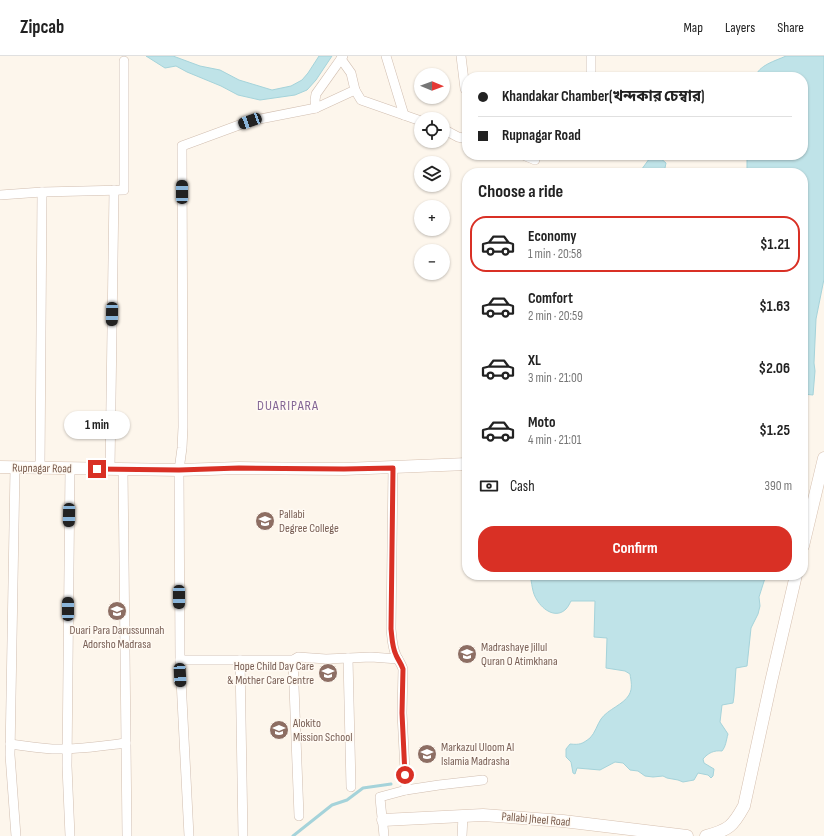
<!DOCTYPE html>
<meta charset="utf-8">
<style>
body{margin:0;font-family:"Sofia Sans Condensed","Noto Sans Bengali",sans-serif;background:#f2f2f2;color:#222;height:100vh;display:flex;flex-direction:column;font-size:15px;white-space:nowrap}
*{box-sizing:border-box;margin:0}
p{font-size:13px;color:#767676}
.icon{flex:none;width:22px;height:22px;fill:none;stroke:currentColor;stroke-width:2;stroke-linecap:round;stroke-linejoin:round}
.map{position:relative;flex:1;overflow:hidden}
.panel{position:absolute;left:462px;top:112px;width:346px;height:412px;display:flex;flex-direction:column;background:#fff;border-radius:16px;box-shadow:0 1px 3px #0004}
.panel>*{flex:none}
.hud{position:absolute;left:462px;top:16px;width:346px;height:88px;border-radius:16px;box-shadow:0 1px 3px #0004;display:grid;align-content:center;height:88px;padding:0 16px;background:#fff}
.needle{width:26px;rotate:91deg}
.tools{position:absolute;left:414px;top:12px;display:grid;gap:8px}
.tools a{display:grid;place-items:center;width:36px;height:36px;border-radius:50%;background:#fff;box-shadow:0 1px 3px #0004;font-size:20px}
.end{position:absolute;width:18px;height:18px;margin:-9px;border:5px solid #d93025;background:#fff;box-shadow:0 0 0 2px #fff}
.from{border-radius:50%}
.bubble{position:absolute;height:28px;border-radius:14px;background:#fff;box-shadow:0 1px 3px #0004;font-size:13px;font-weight:700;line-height:28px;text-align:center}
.car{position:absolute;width:12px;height:24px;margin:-12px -6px;border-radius:5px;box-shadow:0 0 3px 1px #0007;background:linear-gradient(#222 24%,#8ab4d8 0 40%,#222 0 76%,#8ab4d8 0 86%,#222 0)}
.hud b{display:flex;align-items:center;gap:14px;height:38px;font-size:15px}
.hud b+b{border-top:1px solid #e0e0e0}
.hud i{width:10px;height:10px;background:#222}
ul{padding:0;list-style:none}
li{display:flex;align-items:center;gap:12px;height:56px;margin:0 8px 6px;padding:0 8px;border:2px solid transparent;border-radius:16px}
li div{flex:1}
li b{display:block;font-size:15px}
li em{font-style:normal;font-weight:700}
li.active{border-color:#d93025}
li>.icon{width:36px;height:36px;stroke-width:1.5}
h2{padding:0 16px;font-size:18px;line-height:48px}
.pay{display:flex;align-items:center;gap:10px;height:44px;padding:0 16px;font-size:15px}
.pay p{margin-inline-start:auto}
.action{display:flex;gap:8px;margin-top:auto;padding:8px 16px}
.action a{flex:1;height:46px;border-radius:16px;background:#d93025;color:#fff;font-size:16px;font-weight:700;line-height:46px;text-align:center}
header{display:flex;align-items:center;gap:24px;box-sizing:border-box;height:56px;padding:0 20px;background:#fff;border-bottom:1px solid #e0e0e0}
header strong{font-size:19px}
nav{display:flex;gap:22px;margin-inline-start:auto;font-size:14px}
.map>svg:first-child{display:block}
.water{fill:#bfe3e8;stroke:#a5d3da}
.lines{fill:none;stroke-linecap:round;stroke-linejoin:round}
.stream{stroke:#a5d3da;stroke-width:3}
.street-casing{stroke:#d1beb0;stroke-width:10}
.secondary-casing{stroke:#d6c0b0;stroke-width:13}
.street{stroke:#fff;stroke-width:9}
.secondary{stroke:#fff;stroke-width:12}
.route{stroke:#d93025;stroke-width:5}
.labels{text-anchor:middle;stroke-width:3;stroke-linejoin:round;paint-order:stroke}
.street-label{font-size:12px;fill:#7a5c4d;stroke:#fffaf3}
.education-label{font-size:12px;fill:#785e54;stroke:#fffaf3;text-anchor:start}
.quarter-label{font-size:14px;letter-spacing:1px;fill:#846695;stroke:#fffaf3}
</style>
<header>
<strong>Zipcab</strong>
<nav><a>Map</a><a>Layers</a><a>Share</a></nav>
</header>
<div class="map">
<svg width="824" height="780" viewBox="0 0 824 780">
<rect width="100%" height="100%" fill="#fdf6ec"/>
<g class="water">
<polygon points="146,0 173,0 200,10 220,14 239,24 272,34 291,30 302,24 308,17 319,0 332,0 316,24 307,34 295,39 260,44 238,39 221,30 187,16 176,10 165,12"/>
<path d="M 786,0 L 824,0 L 824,223 L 816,263 L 814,307 L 815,315 L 813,339 L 803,338 L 803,117 L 747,117 L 747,99 L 803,99 L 803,21 L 755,21 C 759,9 775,5 786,0 Z"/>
<polygon points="652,99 659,101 666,107 664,117 639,117"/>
<path d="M 530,519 L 766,519 L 759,541 L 760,550 L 758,558 L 751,572 L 747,610 L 736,612 L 734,640 L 733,647 L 722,649 L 720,666 L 728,678 C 726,685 726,690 722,695 C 714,694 708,697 703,703 L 704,707 L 714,713 L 713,720 L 711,722 L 708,719 L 698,717 L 694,724 L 683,726 L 678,724 L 667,722 L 663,720 L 653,721 L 645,720 L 638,715 L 630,714 L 623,707 L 615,706 L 600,714 L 577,712 L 575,718 L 573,717 L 571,706 L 566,701 L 566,693 L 570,688 C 580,689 582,688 590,682 C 595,677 597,669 601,663 C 608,653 623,649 629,639 C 633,632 631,625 630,618 L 625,615 L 606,612 L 607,582 L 594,581 L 595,545 L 571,545 C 570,547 568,551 566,553 C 556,563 543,554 537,544 C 532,537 532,527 530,519 Z"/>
</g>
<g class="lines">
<polyline class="stream" points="293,780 332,749 347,744 363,732 391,728"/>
<g class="street-casing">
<g id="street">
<polyline points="386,0 404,59"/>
<polyline points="461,0 465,33"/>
<polyline points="591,21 591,0"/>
<polyline points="355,34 361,44 421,65"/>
<polyline points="316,52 315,44 316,38 343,0"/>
<polyline points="443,73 458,81 467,83"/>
<polyline points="523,99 535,104"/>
<polyline points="0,139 42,136 124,134 124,5"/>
<polyline points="15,412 10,699 16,780"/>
<polyline points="40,412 42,136"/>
<polyline points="70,412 67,710 70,780"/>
<polyline points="110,413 114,134"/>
<polyline points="123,413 127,779"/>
<polyline points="348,602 351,731"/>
<polyline points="180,604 293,604 298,601 326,603 371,601 398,603"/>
<polyline points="240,604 243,780"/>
<polyline points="293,604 299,760"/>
<path d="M 10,688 C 24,690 38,692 52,693 C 77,694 102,690 126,687"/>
<polyline points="406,734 439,729 483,724"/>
<polyline points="189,780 180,604 179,414 182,392 183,371 182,90 250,65 316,52 355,34 351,17 341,3"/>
<path d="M 384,780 C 383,767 381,755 380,741 L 406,734 L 402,657 L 403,613 C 401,607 398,604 396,599 C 392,591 392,581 391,573 L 393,412"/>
<polyline points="462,780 463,760"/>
</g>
</g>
<g class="secondary-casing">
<g id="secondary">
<polyline points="0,411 179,414 239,412 344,413 467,408"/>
<polyline points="803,490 824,402"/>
<polyline points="383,764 483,759 563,765 687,780"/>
<path d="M 706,780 C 729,774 733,770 744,750 L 771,626 L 796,519"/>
</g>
</g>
<use href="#street" class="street"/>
<use href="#secondary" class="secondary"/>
</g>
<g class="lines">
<path class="route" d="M 97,413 L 179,414 L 239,412 L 344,413 L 393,412 L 391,573 C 392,581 392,591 396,599 C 398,604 401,607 403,613 L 402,657 L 405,719"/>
</g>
<defs>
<g id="university-disc" transform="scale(1)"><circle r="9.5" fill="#8d6e63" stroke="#fffaf3"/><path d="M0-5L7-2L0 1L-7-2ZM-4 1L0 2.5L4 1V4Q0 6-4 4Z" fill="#fff"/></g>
<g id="school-disc" transform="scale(1)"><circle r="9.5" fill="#8d6e63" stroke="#fffaf3"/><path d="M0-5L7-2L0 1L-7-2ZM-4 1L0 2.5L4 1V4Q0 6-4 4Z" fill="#fff"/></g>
</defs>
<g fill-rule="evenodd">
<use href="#university-disc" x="265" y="465"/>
<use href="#school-disc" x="117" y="555"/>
<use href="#school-disc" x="467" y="598"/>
<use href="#school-disc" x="328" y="617"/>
<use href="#school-disc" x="279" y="674"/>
<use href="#school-disc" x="427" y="698"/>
</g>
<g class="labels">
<g class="street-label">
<text transform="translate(42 412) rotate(1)" y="4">Rupnagar Road</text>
<text transform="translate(536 763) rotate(5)" y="4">Pallabi Jheel Road</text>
</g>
<g class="education-label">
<text x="279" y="462">Pallabi<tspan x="279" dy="14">Degree College</tspan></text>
<text x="117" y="578" text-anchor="middle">Duari Para Darussunnah<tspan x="117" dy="14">Adorsho Madrasa</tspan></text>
<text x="481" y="595">Madrashaye Jillul<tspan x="481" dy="14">Quran O Atimkhana</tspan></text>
<text x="314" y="614" text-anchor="end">Hope Child Day Care<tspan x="314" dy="14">&amp; Mother Care Centre</tspan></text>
<text x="293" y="671">Alokito<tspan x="293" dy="14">Mission School</tspan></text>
<text x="441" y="695">Markazul Uloom Al<tspan x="441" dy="14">Islamia Madrasha</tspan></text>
</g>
<g class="quarter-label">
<text x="288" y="354">DUARIPARA</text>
</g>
</g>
</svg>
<div class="tools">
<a><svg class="needle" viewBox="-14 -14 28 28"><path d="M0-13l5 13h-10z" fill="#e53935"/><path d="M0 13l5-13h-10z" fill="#767676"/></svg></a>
<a><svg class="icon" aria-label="locate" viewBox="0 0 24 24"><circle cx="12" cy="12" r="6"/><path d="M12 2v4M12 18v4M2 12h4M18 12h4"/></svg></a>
<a><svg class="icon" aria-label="layers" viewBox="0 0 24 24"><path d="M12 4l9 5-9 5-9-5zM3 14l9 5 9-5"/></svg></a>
<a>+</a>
<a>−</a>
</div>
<i class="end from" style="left:405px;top:719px"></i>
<i class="end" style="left:97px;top:413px"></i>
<div class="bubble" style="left:64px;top:355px;width:66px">1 min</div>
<i class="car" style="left:250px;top:65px;rotate:250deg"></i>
<i class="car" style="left:182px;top:136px;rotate:0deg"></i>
<i class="car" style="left:112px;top:258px;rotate:181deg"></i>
<i class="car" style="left:69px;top:459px;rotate:181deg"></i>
<i class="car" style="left:179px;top:541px;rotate:180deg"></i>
<i class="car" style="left:68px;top:553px;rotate:0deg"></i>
<i class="car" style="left:180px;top:619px;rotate:177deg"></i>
<div class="hud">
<b><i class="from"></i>Khandakar Chamber(খন্দকার চেম্বার)</b>
<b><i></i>Rupnagar Road</b>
</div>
<section class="panel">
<h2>Choose a ride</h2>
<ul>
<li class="active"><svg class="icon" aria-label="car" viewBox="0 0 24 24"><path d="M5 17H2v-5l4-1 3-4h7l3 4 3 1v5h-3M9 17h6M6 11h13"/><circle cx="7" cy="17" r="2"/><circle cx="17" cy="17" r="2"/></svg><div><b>Economy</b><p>1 min · 20:58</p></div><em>$1.21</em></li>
<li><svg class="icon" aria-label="car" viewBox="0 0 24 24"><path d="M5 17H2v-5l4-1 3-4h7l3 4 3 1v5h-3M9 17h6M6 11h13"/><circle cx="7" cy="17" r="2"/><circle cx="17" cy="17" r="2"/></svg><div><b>Comfort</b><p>2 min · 20:59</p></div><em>$1.63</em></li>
<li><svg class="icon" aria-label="car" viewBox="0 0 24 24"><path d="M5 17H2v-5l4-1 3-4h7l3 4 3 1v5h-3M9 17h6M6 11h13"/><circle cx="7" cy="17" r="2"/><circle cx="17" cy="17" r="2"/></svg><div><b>XL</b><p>3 min · 21:00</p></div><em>$2.06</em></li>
<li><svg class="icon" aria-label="car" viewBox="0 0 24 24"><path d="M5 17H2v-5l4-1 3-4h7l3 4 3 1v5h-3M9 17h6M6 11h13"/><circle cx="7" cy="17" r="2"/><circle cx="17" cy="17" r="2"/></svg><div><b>Moto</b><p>4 min · 21:01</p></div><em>$1.25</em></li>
</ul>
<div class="pay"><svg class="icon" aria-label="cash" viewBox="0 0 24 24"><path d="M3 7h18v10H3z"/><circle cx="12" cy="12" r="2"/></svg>Cash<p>390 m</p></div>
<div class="action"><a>Confirm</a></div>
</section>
</div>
